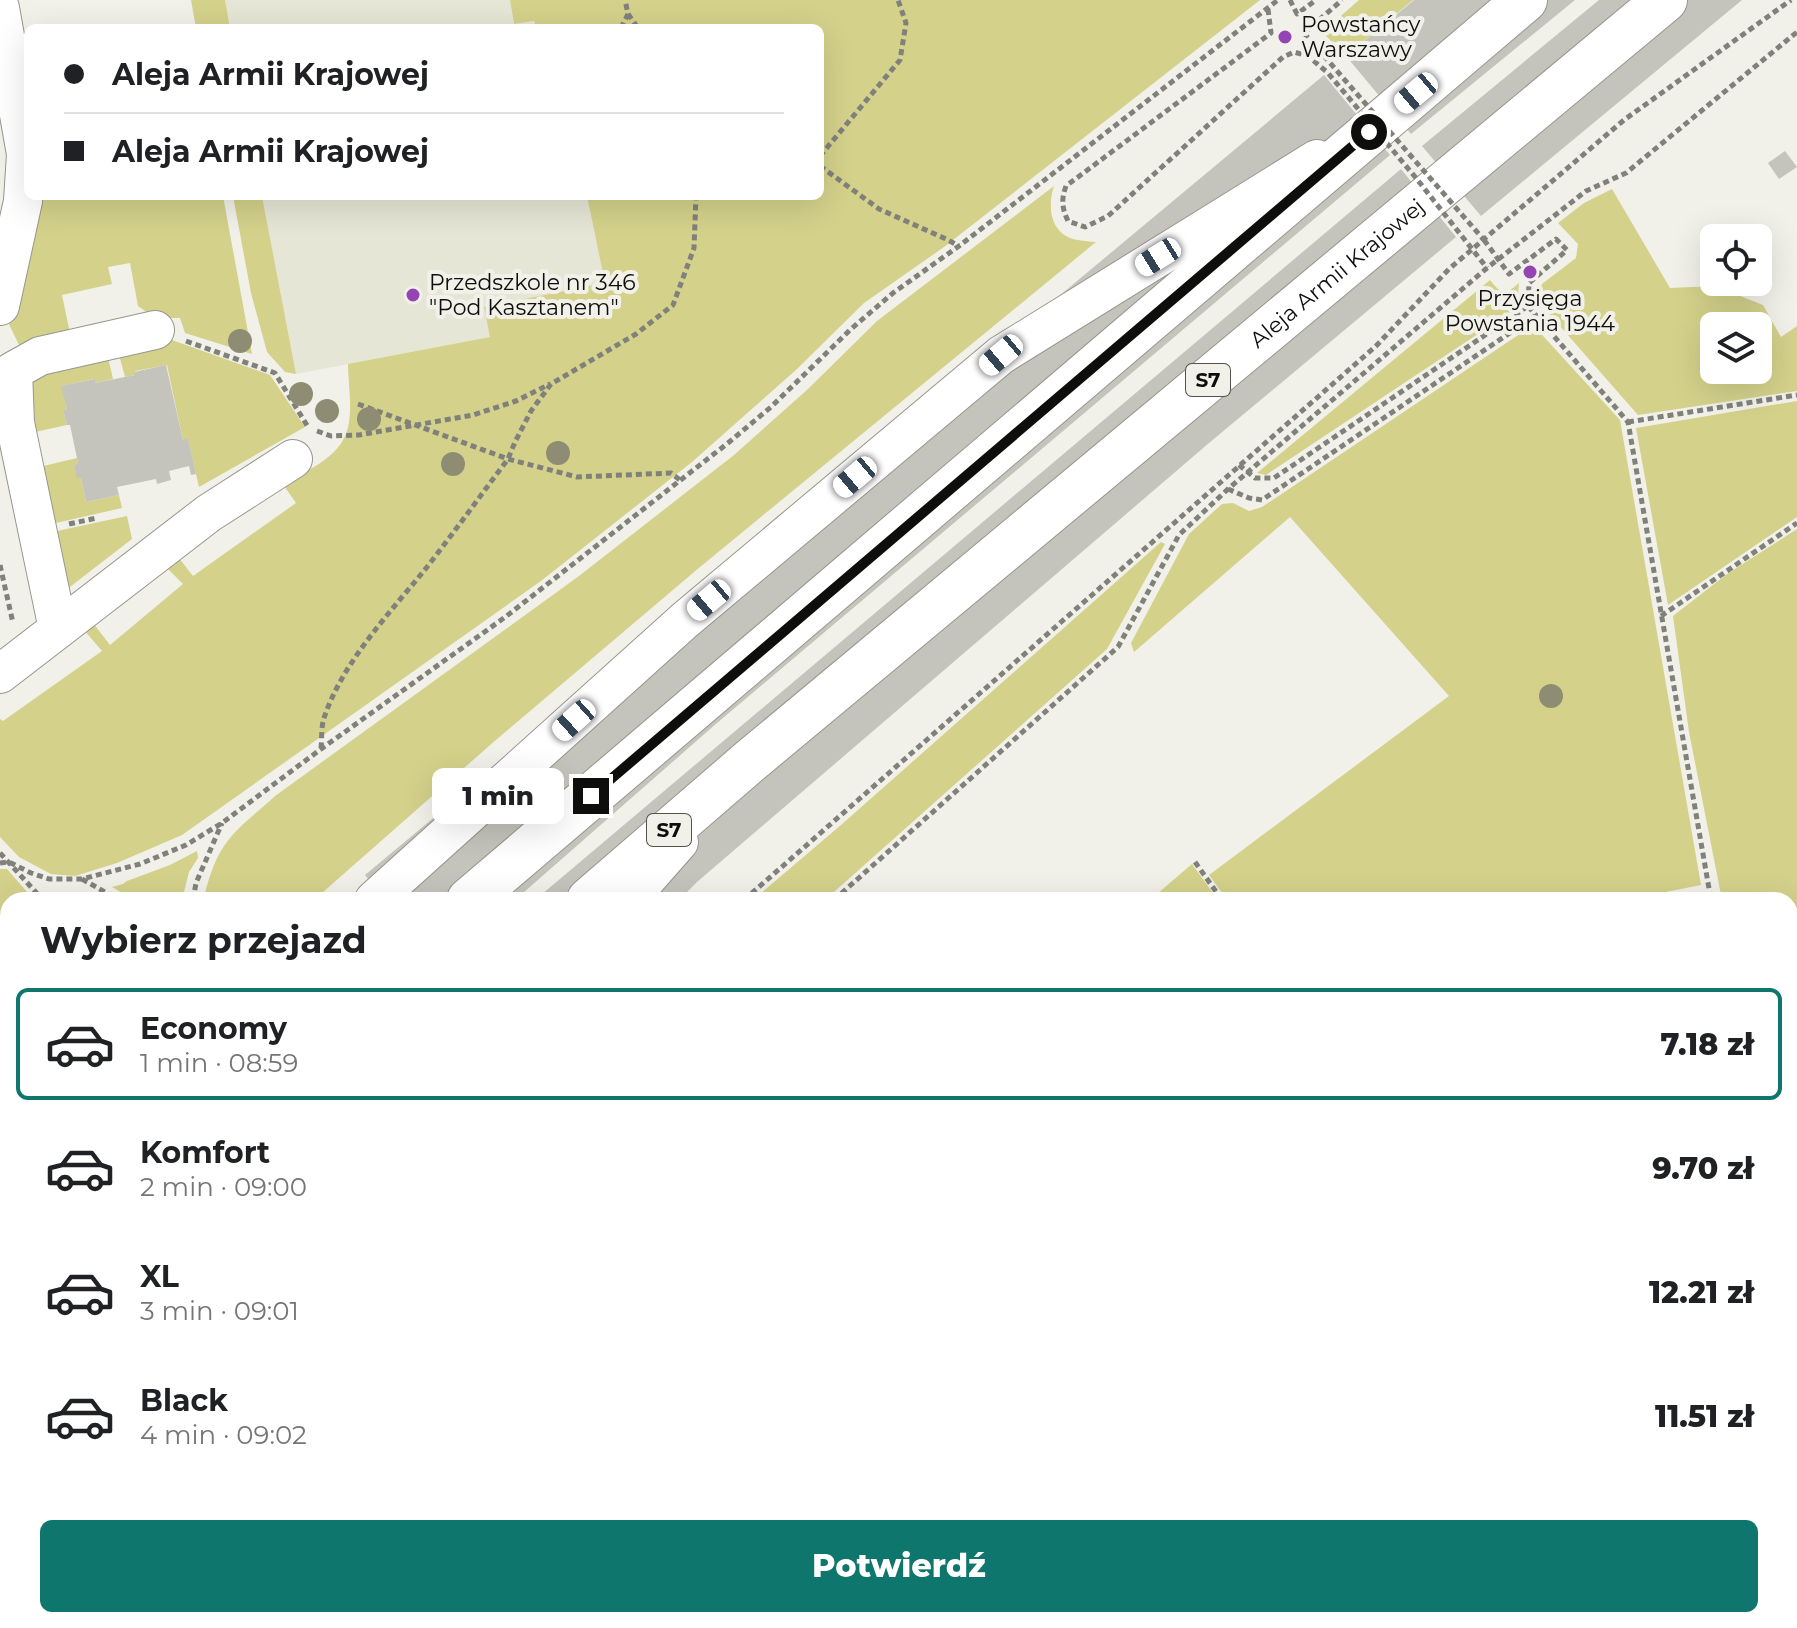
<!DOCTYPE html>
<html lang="pl">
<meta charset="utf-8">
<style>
body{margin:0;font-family:Montserrat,sans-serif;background:#f2f2f2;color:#202124;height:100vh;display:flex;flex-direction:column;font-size:30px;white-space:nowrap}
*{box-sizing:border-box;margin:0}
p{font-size:26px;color:#757577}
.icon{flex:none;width:44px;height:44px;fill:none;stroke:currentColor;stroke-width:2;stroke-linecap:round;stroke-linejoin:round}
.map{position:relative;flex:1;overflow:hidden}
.drawer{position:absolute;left:0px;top:892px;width:1798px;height:736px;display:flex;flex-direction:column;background:#fff;border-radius:24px 24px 0 0;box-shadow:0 8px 32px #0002}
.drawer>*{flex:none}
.guide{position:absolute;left:24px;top:24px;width:800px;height:176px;border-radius:12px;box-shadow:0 8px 32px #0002;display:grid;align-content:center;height:176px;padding:0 40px;background:#fff}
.fabs{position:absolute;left:1700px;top:224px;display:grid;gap:16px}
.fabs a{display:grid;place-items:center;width:72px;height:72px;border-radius:12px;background:#fff;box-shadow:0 8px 32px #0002;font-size:40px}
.end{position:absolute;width:36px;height:36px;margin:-18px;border:10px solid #0e0e0c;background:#fff;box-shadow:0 0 0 4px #fff}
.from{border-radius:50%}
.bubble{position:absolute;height:56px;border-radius:12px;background:#fff;box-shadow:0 8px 32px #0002;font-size:26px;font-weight:800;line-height:56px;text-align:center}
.car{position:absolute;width:24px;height:48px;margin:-24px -12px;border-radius:10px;box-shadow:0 0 6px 2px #0007;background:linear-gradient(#fff 24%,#345 0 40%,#fff 0 76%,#345 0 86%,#fff 0)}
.guide b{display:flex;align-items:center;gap:28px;height:76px;font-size:30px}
.guide b+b{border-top:2px solid #e0e0e0}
.guide i{width:20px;height:20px;background:#202124}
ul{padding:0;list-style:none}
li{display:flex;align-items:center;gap:24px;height:112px;margin:0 16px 12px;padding:0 24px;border:4px solid transparent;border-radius:12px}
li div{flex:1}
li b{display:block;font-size:30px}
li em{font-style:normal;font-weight:800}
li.selected{border-color:#0f766e}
li>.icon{width:72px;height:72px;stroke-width:1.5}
h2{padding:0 40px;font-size:36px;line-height:96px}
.action{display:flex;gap:16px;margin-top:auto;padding:16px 40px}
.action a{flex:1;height:92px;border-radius:12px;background:#0f766e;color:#fff;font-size:32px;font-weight:800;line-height:92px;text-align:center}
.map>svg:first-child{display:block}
.built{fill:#e6e6d6}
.green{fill:#d3d18a;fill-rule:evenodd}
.building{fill:#c4c4bc}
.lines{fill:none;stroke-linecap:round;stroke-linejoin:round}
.minor-casing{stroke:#96968f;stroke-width:40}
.highway-casing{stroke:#96968f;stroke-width:46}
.path{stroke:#81817c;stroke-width:5;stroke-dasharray:6 4;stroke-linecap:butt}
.minor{stroke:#fff;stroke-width:38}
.highway{stroke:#fff;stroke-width:44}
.path-bridge{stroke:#81817c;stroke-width:5;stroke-dasharray:6 4;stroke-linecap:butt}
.tree{fill:#8e8d73}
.route{stroke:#0e0e0c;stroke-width:10}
.poi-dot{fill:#9544b4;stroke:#f1f1e9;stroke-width:3}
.labels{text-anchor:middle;stroke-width:8;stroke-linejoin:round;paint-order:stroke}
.shield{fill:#f1f1e9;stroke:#52524e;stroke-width:2}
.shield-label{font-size:20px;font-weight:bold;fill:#0e0e0c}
.poi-label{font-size:22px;fill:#0e0e0c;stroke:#f1f1e9;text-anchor:start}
.street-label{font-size:22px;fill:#0e0e0c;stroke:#f1f1e9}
</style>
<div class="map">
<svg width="1797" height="1628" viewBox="0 0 1797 1628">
<rect width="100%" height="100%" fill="#f1f1e9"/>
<g class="built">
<polygon points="225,0 510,0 514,24 534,21 536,28 230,28"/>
<polygon points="262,196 587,196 605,283 485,307 491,337 296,374"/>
</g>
<g class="green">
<polygon points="191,0 225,0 230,28 196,28"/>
<path d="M 510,0 L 1260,0 L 944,247 L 864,303 L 797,369 L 692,462 L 541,581 L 182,835 L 117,863 L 75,876 L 51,874 L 19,857 L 0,837 L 0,719 L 3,721 L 102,651 L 85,631 L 93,623 L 110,645 L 183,584 L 166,567 L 179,558 L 193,576 L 296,503 L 282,483 C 310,470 345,455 349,422 C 352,403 348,382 348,364 L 490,337 L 484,307 L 605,283 L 587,196 L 820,196 L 820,28 L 536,28 L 534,21 L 514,24 Z"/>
<polygon points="1359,0 1413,0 1346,56 1326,36 1326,29"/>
<path d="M 1054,186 C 1048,204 1049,229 1070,238 C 1078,241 1087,241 1096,242 L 700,567 L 497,739 L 314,900 L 203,900 C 208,882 213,862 224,846 C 237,827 258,812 275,796 L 579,576 L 734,455 L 808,389 L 877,321 Z"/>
<path d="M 1612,189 L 1670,288 L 1715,286 L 1763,305 L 1781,337 L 1797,326 L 1797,391 L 1638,415 L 1537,300 L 1542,284 L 1576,258 L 1578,244 L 1558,223 L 1584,203 ZM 1714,326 L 1758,326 L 1758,370 L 1714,370 Z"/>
<polygon points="31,196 93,196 95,200 116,196 223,196 252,354 185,333 180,318 155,318 138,306 130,263 108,267 112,284 62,295 70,333 19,345 5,316"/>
<polygon points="233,196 262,196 296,374 285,372 267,352 251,293"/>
<path d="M 1490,280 C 1501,294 1505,296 1519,283 L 1517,308 L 1266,475 L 1257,473 Z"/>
<polygon points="1533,325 1620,420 1701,885 1626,900 1227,900 1209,875 1449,696 1290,517 1134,652 1131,643 1189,534 1222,504 1233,503 1249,511 1262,507"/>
<polygon points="172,340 270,375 305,427 199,487 188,440 183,440 167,365 135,371 135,375 125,377 118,351"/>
<polygon points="107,353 113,379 95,383 94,379 62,386 67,409 63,410 67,425 26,434 33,377"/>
<polygon points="1797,401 1797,517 1668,605 1636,428"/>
<polygon points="77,458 78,463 74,465 81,478 86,502 119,495 122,508 47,525 35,468"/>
<polygon points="127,516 132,539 62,593 48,533"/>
<polygon points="1797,529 1797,1081 1790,1083 1790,900 1722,900 1689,732 1673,616 1727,574"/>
<polygon points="1161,542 1165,544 1107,649 825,900 753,900 841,825"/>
<polygon points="197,851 198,858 189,872 182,900 134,900 112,887 123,884 127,881 170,865"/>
<polygon points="1192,864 1218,900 1150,900"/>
<polygon points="0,869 7,869 34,900 8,900 8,987 0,985"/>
<polygon points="1797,1094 1797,1487 1790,1484 1790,1095"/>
<polygon points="8,1489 8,1602 0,1610 0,1495"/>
<polygon points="1100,1620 1278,1620 1280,1628 1104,1628"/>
<polygon points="1565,1620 1722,1620 1724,1628 1648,1628 1647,1622 1612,1628 1567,1628"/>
</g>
<g class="building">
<polygon points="1414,0 1575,0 1411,134 1346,56"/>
<polygon points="1599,0 1742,0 1481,216 1422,146"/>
<polygon points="1324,75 1390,155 717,723 515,900 385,900 365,875"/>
<polygon points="1785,151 1797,167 1779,179 1768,163"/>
<polygon points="1401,169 1456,237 1209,443 697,882 679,900 535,900"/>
<polygon points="166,365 183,440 188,439 196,474 191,475 189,466 169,471 171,480 157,484 156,479 117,487 119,495 86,502 81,478 77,478 74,465 78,463 70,425 67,425 63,410 67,409 61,386 95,379 95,383 135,375 134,372"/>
<polygon points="608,1620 665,1620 666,1628 609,1628"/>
<polygon points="1306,1620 1366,1620 1367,1628 1307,1628"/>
</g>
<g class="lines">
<g class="minor-casing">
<g id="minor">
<polyline points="0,8 26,154 23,201 0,306"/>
<polyline points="58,629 15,423 13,371 40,356 155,330"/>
<polyline points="0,674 209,513 293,459"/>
<polyline points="374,900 685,620 1001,355 1317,159"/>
<polyline points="628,900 679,842"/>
<polyline points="0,1031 8,1033"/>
<polyline points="0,1096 8,1098"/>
<polyline points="0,1226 8,1218"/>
<polyline points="0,1468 8,1462"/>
<polyline points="530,1620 539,1626"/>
<polyline points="795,1620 801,1628"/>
<polyline points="892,1620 897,1628"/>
<polyline points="134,1628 147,1620"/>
</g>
</g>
<g class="highway-casing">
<g id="highway">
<polyline points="469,900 1525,0"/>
<path id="s1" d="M 589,900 L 750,761 L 1665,0"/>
<polyline points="0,1306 8,1299"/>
<polyline points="0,1416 8,1409"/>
</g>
</g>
<g class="path">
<polyline points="1290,0 1297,14 1316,0"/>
<polyline points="628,14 638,28"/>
<polyline points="621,28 628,14 625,0"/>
<polyline points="1304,33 1342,0"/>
<polyline points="820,156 900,60 906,23 898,0"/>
<polyline points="820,166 879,209 946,239 959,246"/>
<polyline points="1484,240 1509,274 1556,239 1567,250 1529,283 1528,306 1628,422 1711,900"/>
<polyline points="186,341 275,373 308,427"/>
<polyline points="358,404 508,459 577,477 671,473 680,480"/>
<polyline points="1628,422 1797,395"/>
<polyline points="317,431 331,436 359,435 473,415 516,401 550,384"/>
<polyline points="1239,465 1255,478 1274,478 1528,306"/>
<polyline points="1228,489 1249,498 1262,500 1535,316"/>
<polyline points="69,524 97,518"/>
<polyline points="0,565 13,623"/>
<polyline points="1661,616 1797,523"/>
<path d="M 321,748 C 322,739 321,727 324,718 C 343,661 390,613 427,567 C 455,531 481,495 508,459 L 515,442 L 531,411 L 551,384 L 636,334 L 673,305 L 694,248 L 696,196"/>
<polyline points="0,853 43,900"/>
<polyline points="1195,862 1222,900"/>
<polyline points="0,863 9,862 31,873 49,879 82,879 140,864 186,845 222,823 321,749 504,618 728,443 771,407 851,329 893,293 959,246 1278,0"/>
<polyline points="82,879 119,900"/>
<polyline points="193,900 196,883 222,823"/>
<polyline points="744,900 1376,346 1449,269 1624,120 1791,0"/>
<polyline points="834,900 1118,647 1179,535 1228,489 1487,268 1586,191 1626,173 1797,32"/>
<polyline points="1790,1089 1797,1088"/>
<polyline points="0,1153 8,1145"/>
<polyline points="1790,1439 1797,1429"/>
<polyline points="1790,1547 1797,1546"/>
<polyline points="1790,1605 1797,1608"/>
<polyline points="478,1620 488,1628"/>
<polyline points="975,1620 978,1628"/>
<polyline points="1094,1620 1099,1628"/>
<polyline points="1241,1620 1254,1628"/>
<polyline points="1284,1620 1285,1628"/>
<polyline points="1418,1620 1421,1628"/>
<polyline points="1463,1620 1465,1628"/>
<polyline points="1731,1620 1733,1628"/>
<polyline points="0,1625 8,1618"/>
<polyline points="49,1628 51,1620"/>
<polyline points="73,1628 82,1620"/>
<polyline points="181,1628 199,1620"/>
<polyline points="1403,1628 1411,1620"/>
</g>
<use href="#minor" class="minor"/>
<use href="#highway" class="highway"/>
<g class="path-bridge">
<path d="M 1268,9 L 1271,33 L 1066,186 C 1061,200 1062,208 1068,221 L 1085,227 L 1108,216 L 1283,57 L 1294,52 L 1308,56 L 1328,73 L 1416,178 L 1487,268"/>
<polyline points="1304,33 1484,240"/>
</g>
</g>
<g class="tree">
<circle cx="240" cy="341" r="12"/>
<circle cx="301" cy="394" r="12"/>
<circle cx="327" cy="411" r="12"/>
<circle cx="369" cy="419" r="12"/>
<circle cx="558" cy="453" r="12"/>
<circle cx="453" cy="464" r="12"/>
<circle cx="1551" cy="696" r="12"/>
</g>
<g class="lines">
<polyline class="route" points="591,796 1369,132"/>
</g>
<g class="poi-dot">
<circle cx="1285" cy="37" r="8"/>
<circle cx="1530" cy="272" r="8"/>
<circle cx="413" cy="295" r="8"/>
</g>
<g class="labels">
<g class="shield">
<rect x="1186" y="364" width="44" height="32" rx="6"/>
<rect x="647" y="814" width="44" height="32" rx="6"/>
</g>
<g class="shield-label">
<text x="1208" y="387">S7</text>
<text x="669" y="837">S7</text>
</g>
<g class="poi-label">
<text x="1301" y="32">Powstańcy<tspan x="1301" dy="25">Warszawy</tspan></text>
<text x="429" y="290">Przedszkole nr 346<tspan x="429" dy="25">"Pod Kasztanem"</tspan></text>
<text x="1530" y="306" text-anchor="middle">Przysięga<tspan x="1530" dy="25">Powstania 1944</tspan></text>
</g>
<g class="street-label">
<text dy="8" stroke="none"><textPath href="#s1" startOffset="976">Aleja Armii Krajowej</textPath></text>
</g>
</g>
</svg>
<div class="fabs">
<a><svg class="icon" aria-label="locate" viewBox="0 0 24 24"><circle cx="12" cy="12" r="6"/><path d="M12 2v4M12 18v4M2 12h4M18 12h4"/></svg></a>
<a><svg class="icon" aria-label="layers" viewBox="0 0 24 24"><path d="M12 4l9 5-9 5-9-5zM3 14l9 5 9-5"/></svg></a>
</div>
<i class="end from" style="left:1369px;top:132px"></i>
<i class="end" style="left:591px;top:796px"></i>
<div class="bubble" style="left:432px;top:768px;width:132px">1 min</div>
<i class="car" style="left:1416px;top:93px;rotate:230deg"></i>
<i class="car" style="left:1158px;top:257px;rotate:238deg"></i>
<i class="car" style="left:1001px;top:355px;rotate:230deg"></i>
<i class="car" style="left:855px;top:477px;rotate:230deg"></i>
<i class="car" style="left:709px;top:600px;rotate:230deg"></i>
<i class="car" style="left:574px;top:720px;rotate:228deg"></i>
<div class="guide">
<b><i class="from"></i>Aleja Armii Krajowej</b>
<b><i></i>Aleja Armii Krajowej</b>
</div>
<section class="drawer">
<h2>Wybierz przejazd</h2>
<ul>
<li class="selected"><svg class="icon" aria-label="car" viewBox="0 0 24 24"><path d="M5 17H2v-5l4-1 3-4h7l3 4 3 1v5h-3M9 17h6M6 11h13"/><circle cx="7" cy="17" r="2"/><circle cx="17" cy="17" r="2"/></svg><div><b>Economy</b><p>1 min · 08:59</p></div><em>7.18 zł</em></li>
<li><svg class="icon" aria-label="car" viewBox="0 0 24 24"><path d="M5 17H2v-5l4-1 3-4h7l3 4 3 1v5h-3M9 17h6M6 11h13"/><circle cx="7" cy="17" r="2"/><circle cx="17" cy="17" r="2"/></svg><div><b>Komfort</b><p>2 min · 09:00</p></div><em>9.70 zł</em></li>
<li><svg class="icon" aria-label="car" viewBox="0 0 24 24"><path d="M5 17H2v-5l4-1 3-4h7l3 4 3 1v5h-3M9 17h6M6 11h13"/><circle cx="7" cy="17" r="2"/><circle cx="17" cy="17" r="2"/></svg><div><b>XL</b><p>3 min · 09:01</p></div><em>12.21 zł</em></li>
<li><svg class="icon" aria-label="car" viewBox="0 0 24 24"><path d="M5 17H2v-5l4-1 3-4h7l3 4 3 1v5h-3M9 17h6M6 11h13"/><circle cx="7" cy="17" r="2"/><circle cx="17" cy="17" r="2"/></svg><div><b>Black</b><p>4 min · 09:02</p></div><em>11.51 zł</em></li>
</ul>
<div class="action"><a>Potwierdź</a></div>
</section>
</div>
